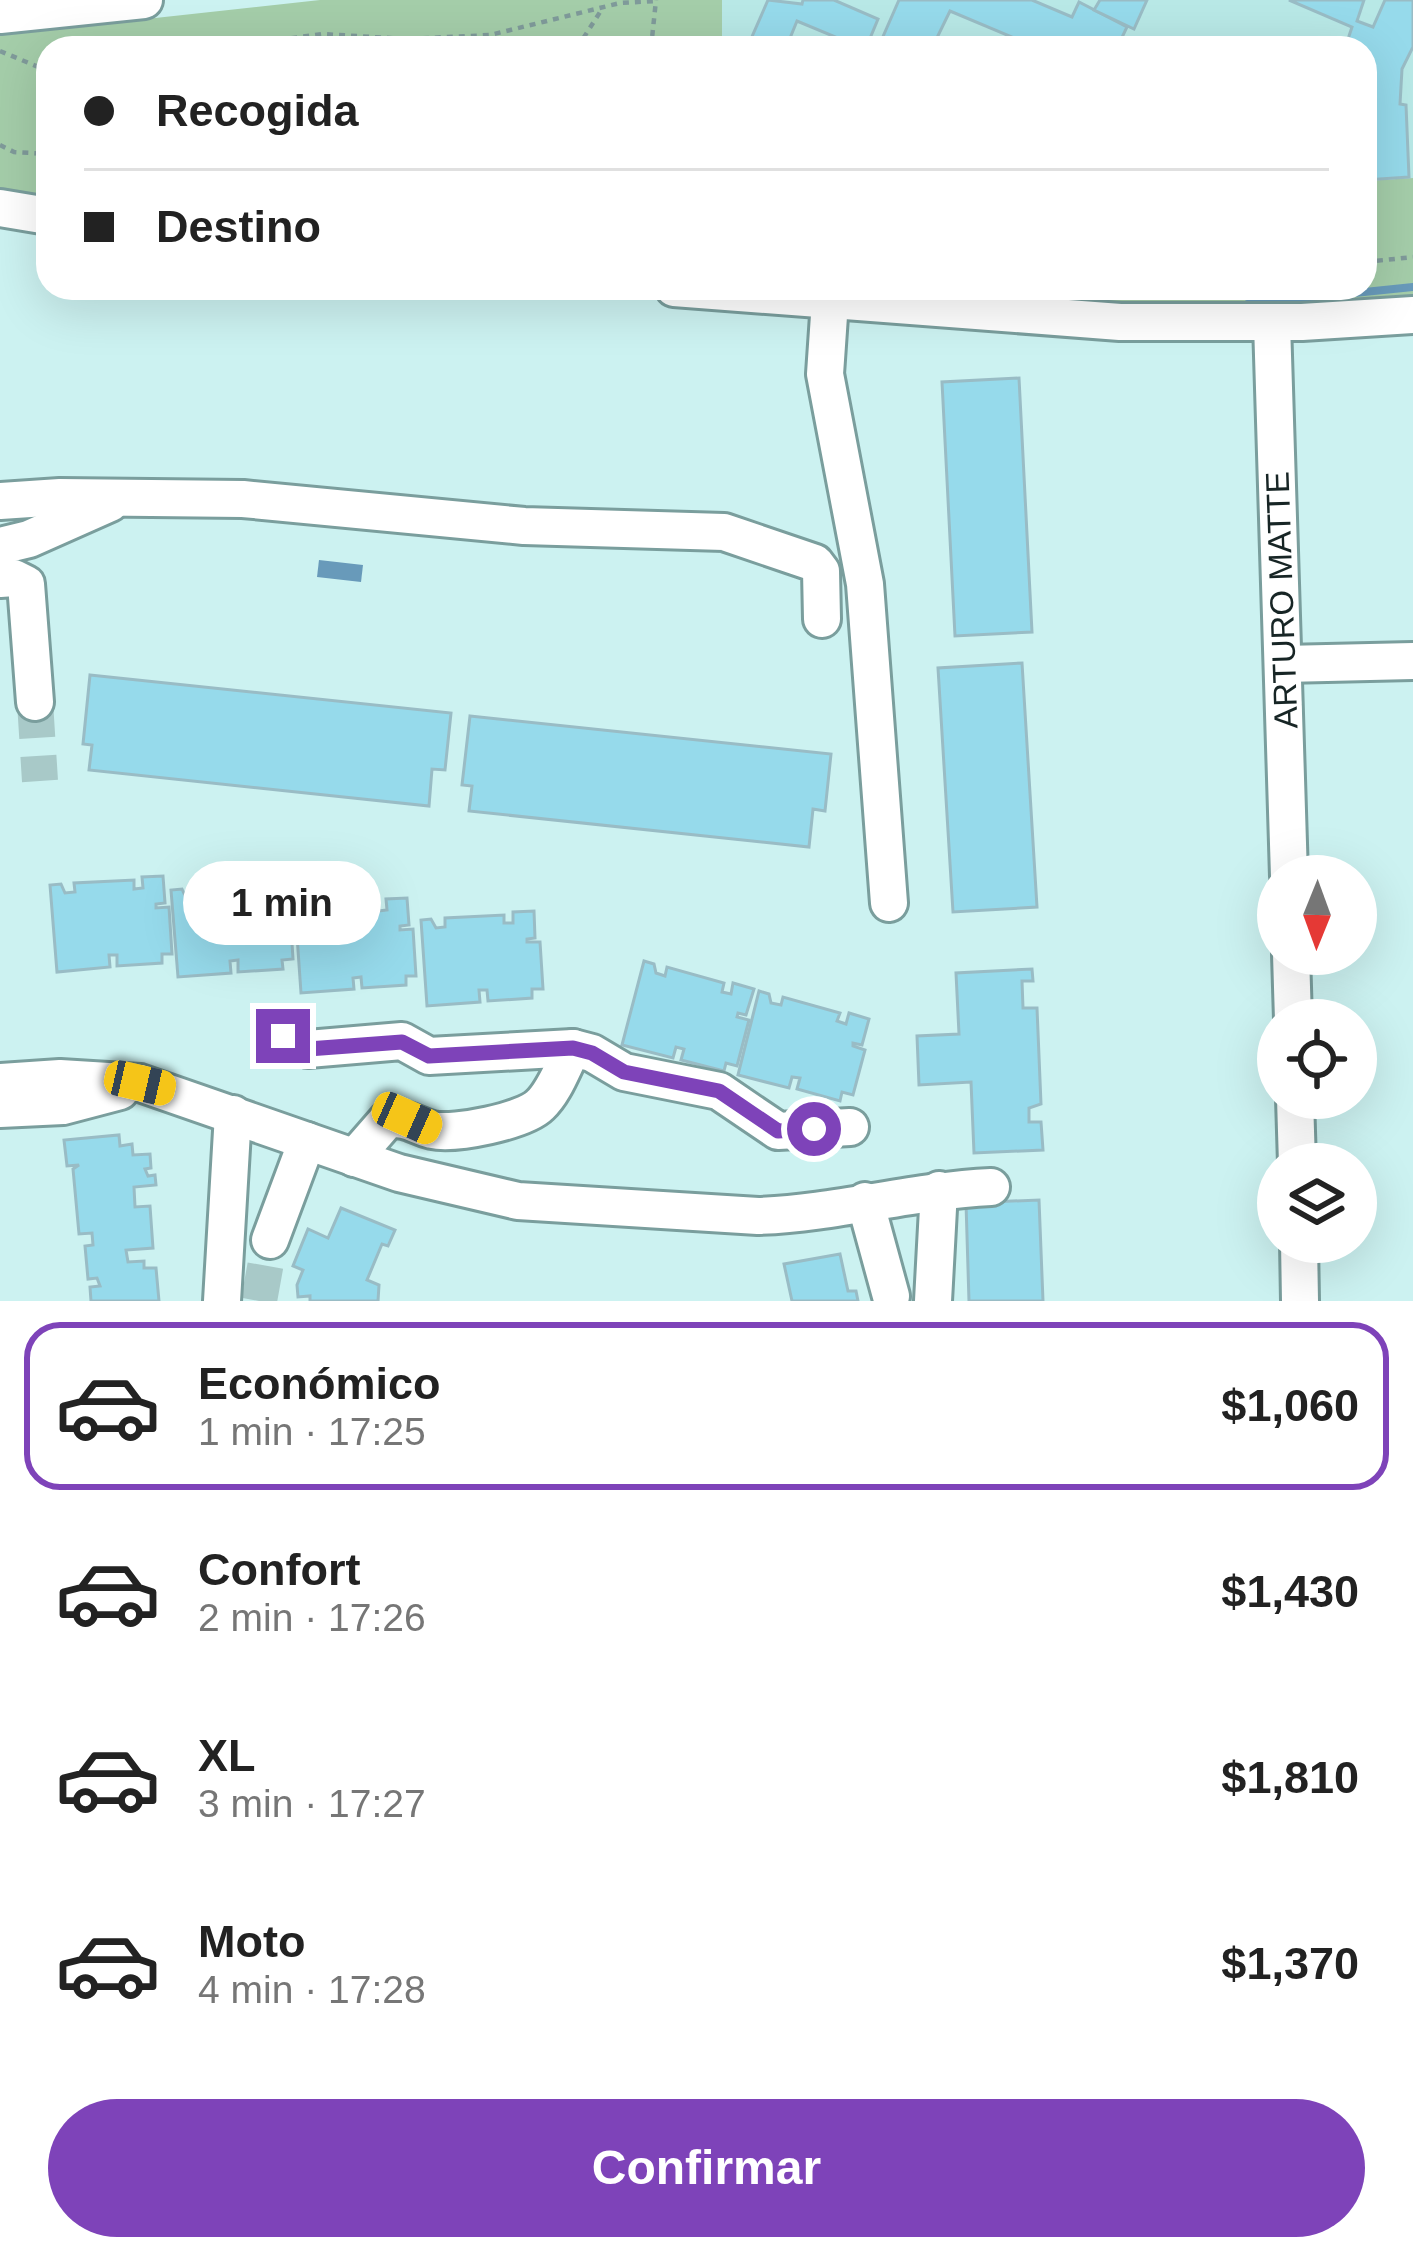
<!DOCTYPE html>
<html lang="es">
<meta charset="utf-8">
<style>
body{margin:0;font-family:Helvetica,sans-serif;background:#f6f6f6;color:#222;height:100vh;display:flex;flex-direction:column;font-size:45px;white-space:nowrap}
*{box-sizing:border-box;margin:0}
p{font-size:39px;color:#767676}
.icon{flex:none;width:66px;height:66px;fill:none;stroke:currentColor;stroke-width:2;stroke-linecap:round;stroke-linejoin:round}
.map{position:relative;height:1301px;overflow:hidden}
.side{display:flex;flex-direction:column;background:#fff;flex:1}
.side>*{flex:none}
.hud{position:absolute;left:36px;top:36px;width:1341px;height:264px;border-radius:36px;box-shadow:0 12px 48px #0002;display:grid;align-content:center;height:264px;padding:0 48px;background:#fff}
.needle{width:78px;rotate:181deg}
.fabs{position:absolute;left:1257px;top:855px;display:grid;gap:24px}
.fabs a{display:grid;place-items:center;width:120px;height:120px;border-radius:50%;background:#fff;box-shadow:0 12px 48px #0002;font-size:60px}
.end{position:absolute;width:54px;height:54px;margin:-27px;border:15px solid #7e43b9;background:#fff;box-shadow:0 0 0 6px #fff}
.from{border-radius:50%}
.bubble{position:absolute;height:84px;border-radius:42px;background:#fff;box-shadow:0 12px 48px #0002;font-size:39px;font-weight:600;line-height:84px;text-align:center}
.car{position:absolute;width:36px;height:72px;margin:-36px -18px;border-radius:15px;box-shadow:0 0 9px 3px #0007;background:linear-gradient(#f5c518 24%,#345 0 40%,#f5c518 0 76%,#345 0 86%,#f5c518 0)}
.hud b{display:flex;align-items:center;gap:42px;height:114px;font-size:45px}
.hud b+b{border-top:3px solid #e0e0e0}
.hud i{width:30px;height:30px;background:#222}
ul{padding:21px 0 0;list-style:none}
li{display:flex;align-items:center;gap:36px;height:168px;margin:0 24px 18px;padding:0 24px;border:6px solid transparent;border-radius:36px}
li div{flex:1}
li b{display:block;font-size:45px}
li em{font-style:normal;font-weight:600}
li.active{border-color:#7e43b9}
li>.icon{width:108px;height:108px;stroke-width:1.5}
.action{display:flex;gap:24px;margin-top:auto;padding:24px 48px}
.action a{flex:1;height:138px;border-radius:72px;background:#7e43b9;color:#fff;font-size:48px;font-weight:600;line-height:138px;text-align:center}
.map>svg:first-child{display:block}
.built{fill:#b8e8e6}
.green{fill:#a4cda9}
.water{fill:#689aba}
.lines{fill:none;stroke-linecap:round;stroke-linejoin:round}
.stream{stroke:#689aba;stroke-width:8}
.building{fill:#96daeb;stroke:#99bcc5;stroke-width:3}
.minor-tunnel{stroke:#a8c9c8;stroke-width:36;stroke-dasharray:36 18;stroke-linecap:butt}
.minor-casing{stroke:#7a9e9d;stroke-width:42}
.path{stroke:#7f9a9a;stroke-width:4.5;stroke-dasharray:6 6;stroke-linecap:butt}
.minor{stroke:#fff;stroke-width:36}
.route{stroke:#7e43b9;stroke-width:15}
.labels{text-anchor:middle;stroke-width:9;stroke-linejoin:round;paint-order:stroke}
.street-label{font-size:33px;fill:#172525;stroke:#fff}
</style>
<div class="map">
<svg width="1413" height="1301" viewBox="0 0 1413 1301">
<rect width="100%" height="100%" fill="#ccf2f1"/>
<polygon class="built" points="722,0 1413,0 1413,178 1365,181 1365,48 722,48"/>
<g class="green">
<polygon points="320,0 722,0 722,48 48,48 48,196 0,188 0,35"/>
<polygon points="1413,178 1413,300 1347,307 1032,305 1022,288 1365,288 1365,181"/>
</g>
<polygon class="water" points="319,560 363,565 361,582 317,577"/>
<g class="lines">
<g class="stream">
<polyline points="1020,290 1030,290"/>
<polyline points="1248,304 1413,287"/>
</g>
</g>
<g class="building">
<polygon points="768,0 802,4 803,0 834,0 878,19 866,48 834,48 838,38 797,21 786,48 747,48"/>
<polygon points="899,0 1032,0 1072,17 1079,2 1127,27 1117,48 1061,45 1059,48 1038,48 950,11 932,48 878,48"/>
<polygon points="1100,0 1147,0 1134,29 1094,10"/>
<polygon points="1289,0 1364,0 1357,21 1373,27 1385,0 1413,0 1413,47 1402,69 1400,104 1406,105 1409,177 1365,180 1365,48 1345,48 1352,27"/>
<polygon points="1019,378 1032,632 955,636 942,382"/>
<polygon points="1022,663 1037,907 953,912 938,668"/>
<polygon points="90,675 451,713 445,770 432,769 429,806 89,770 92,745 83,744"/>
<polygon points="470,716 831,754 825,811 813,809 809,847 469,811 472,786 462,785"/>
<polygon points="163,876 165,903 156,904 156,908 169,907 172,954 162,954 162,963 117,966 117,955 109,955 110,967 57,972 50,885 61,884 65,893 75,892 74,883 134,880 134,889 143,888 142,877"/>
<polygon points="284,881 286,909 277,909 277,913 290,912 293,959 282,960 283,969 238,972 238,960 230,961 231,973 178,977 171,890 182,889 186,898 196,897 195,888 254,885 255,894 264,893 263,883"/>
<polygon points="407,898 409,925 400,926 400,930 413,929 416,976 406,976 406,985 362,988 361,977 353,978 354,989 301,993 295,907 305,906 310,915 319,914 319,905 378,902 378,911 387,910 386,899"/>
<polygon points="534,911 535,938 527,939 527,942 540,942 543,989 532,989 532,998 488,1001 487,990 479,990 480,1002 427,1006 421,920 431,919 436,928 445,927 445,918 504,915 504,923 513,923 513,912"/>
<polygon points="644,961 654,964 656,973 665,976 667,967 724,983 722,992 731,994 733,983 754,989 746,1015 738,1013 737,1017 749,1020 737,1066 726,1063 724,1071 681,1060 684,1049 676,1047 673,1058 622,1045"/>
<polygon points="1032,969 1033,981 1022,981 1023,1008 1037,1008 1041,1104 1029,1108 1029,1122 1041,1122 1043,1150 974,1153 971,1082 919,1085 917,1036 959,1034 956,973"/>
<polygon points="759,991 769,994 771,1003 781,1005 783,997 840,1013 837,1021 846,1024 849,1013 869,1019 862,1045 853,1043 853,1046 865,1050 853,1095 842,1092 840,1101 797,1089 800,1078 792,1077 789,1088 738,1075"/>
<polygon points="119,1135 120,1146 132,1144 133,1155 150,1154 151,1168 145,1169 148,1176 155,1175 156,1185 134,1187 135,1207 150,1206 153,1248 126,1250 128,1262 144,1261 144,1268 156,1268 159,1301 91,1301 90,1287 100,1286 97,1278 88,1279 85,1246 93,1245 92,1233 79,1234 73,1169 79,1165 67,1166 64,1140"/>
<polygon points="1039,1200 1043,1301 969,1301 966,1203"/>
<polygon points="341,1208 395,1230 388,1246 382,1244 367,1280 379,1285 378,1301 310,1301 310,1296 298,1297 297,1285 303,1270 293,1266 308,1229 328,1238"/>
<polygon points="840,1254 848,1291 856,1291 858,1301 792,1301 784,1264"/>
</g>
<g class="lines">
<g class="minor-tunnel">
<polyline points="35,702 40,781"/>
<polyline points="259,1301 270,1240"/>
</g>
<g class="minor-casing">
<g id="minor">
<polyline points="0,15 144,0"/>
<polyline points="0,208 48,216"/>
<polyline points="674,288 1120,322 1302,322 1413,315"/>
<polyline points="830,301 825,374 865,584 889,903"/>
<polyline points="1272,323 1289,876"/>
<polyline points="0,501 60,497 243,499 524,526 724,532 815,563 821,571 822,619"/>
<polyline points="0,546 29,539 110,503"/>
<polyline points="0,579 14,578 26,584 35,702"/>
<polyline points="1284,664 1413,661"/>
<polyline points="1291,954 1293,1020"/>
<polyline points="283,1036 308,1049 402,1041 429,1056 573,1048 592,1053 624,1072 719,1091 778,1131 850,1127"/>
<path d="M 0,1082 L 60,1078 L 140,1083 L 399,1173 L 518,1201 L 758,1216 C 836,1213 912,1191 991,1187"/>
<polyline points="1295,1098 1297,1164"/>
<polyline points="0,1109 63,1106 120,1091"/>
<path d="M 354,1158 L 388,1119 C 410,1118 413,1125 432,1130 C 455,1135 524,1121 540,1105 C 555,1091 563,1066 573,1048"/>
<polyline points="865,1201 891,1296"/>
<polyline points="270,1240 307,1141"/>
<polyline points="1299,1242 1300,1301"/>
<polyline points="222,1301 233,1114"/>
<polyline points="933,1301 939,1190"/>
</g>
</g>
<g class="path">
<polyline points="220,48 322,34 406,39 490,35 620,3 656,1"/>
<polyline points="577,48 602,9"/>
<polyline points="651,48 656,0"/>
<polyline points="0,51 48,71"/>
<polyline points="0,145 14,152 48,154"/>
<polyline points="1365,262 1413,257"/>
</g>
<use href="#minor" class="minor"/>
</g>
<g class="lines">
<polyline class="route" points="283,1036 308,1049 402,1042 429,1056 573,1048 592,1053 624,1072 719,1091 778,1131 814,1129"/>
</g>
<g class="labels">
<g class="street-label">
<text transform="translate(1281 600) rotate(-92)" y="12">ARTURO MATTE</text>
</g>
</g>
</svg>
<div class="fabs">
<a><svg class="needle" viewBox="-14 -14 28 28"><path d="M0-13l5 13h-10z" fill="#e53935"/><path d="M0 13l5-13h-10z" fill="#767676"/></svg></a>
<a><svg class="icon" aria-label="locate" viewBox="0 0 24 24"><circle cx="12" cy="12" r="6"/><path d="M12 2v4M12 18v4M2 12h4M18 12h4"/></svg></a>
<a><svg class="icon" aria-label="layers" viewBox="0 0 24 24"><path d="M12 4l9 5-9 5-9-5zM3 14l9 5 9-5"/></svg></a>
</div>
<i class="end from" style="left:814px;top:1129px"></i>
<i class="end" style="left:283px;top:1036px"></i>
<div class="bubble" style="left:183px;top:861px;width:198px">1 min</div>
<i class="car" style="left:140px;top:1083px;rotate:103deg"></i>
<i class="car" style="left:407px;top:1118px;rotate:114deg"></i>
<div class="hud">
<b><i class="from"></i>Recogida</b>
<b><i></i>Destino</b>
</div>
</div>
<section class="side">
<ul>
<li class="active"><svg class="icon" aria-label="car" viewBox="0 0 24 24"><path d="M5 17H2v-5l4-1 3-4h7l3 4 3 1v5h-3M9 17h6M6 11h13"/><circle cx="7" cy="17" r="2"/><circle cx="17" cy="17" r="2"/></svg><div><b>Económico</b><p>1 min · 17:25</p></div><em>$1,060</em></li>
<li><svg class="icon" aria-label="car" viewBox="0 0 24 24"><path d="M5 17H2v-5l4-1 3-4h7l3 4 3 1v5h-3M9 17h6M6 11h13"/><circle cx="7" cy="17" r="2"/><circle cx="17" cy="17" r="2"/></svg><div><b>Confort</b><p>2 min · 17:26</p></div><em>$1,430</em></li>
<li><svg class="icon" aria-label="car" viewBox="0 0 24 24"><path d="M5 17H2v-5l4-1 3-4h7l3 4 3 1v5h-3M9 17h6M6 11h13"/><circle cx="7" cy="17" r="2"/><circle cx="17" cy="17" r="2"/></svg><div><b>XL</b><p>3 min · 17:27</p></div><em>$1,810</em></li>
<li><svg class="icon" aria-label="car" viewBox="0 0 24 24"><path d="M5 17H2v-5l4-1 3-4h7l3 4 3 1v5h-3M9 17h6M6 11h13"/><circle cx="7" cy="17" r="2"/><circle cx="17" cy="17" r="2"/></svg><div><b>Moto</b><p>4 min · 17:28</p></div><em>$1,370</em></li>
</ul>
<div class="action"><a>Confirmar</a></div>
</section>
